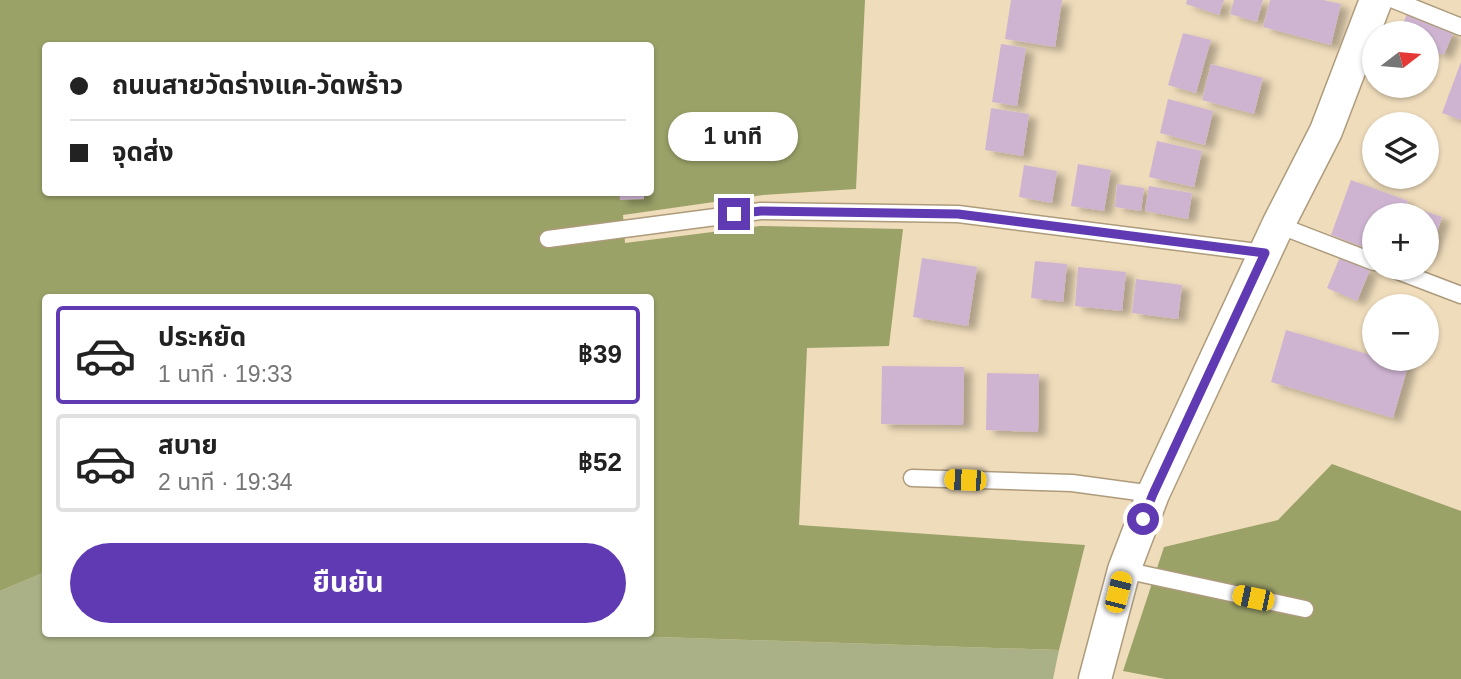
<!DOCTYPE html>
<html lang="th">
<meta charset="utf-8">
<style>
body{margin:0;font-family:Helvetica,"Noto Sans Thai",sans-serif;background:#f6f6f6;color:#222;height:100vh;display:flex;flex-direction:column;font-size:26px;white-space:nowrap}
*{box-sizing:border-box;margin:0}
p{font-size:23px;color:#767676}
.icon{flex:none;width:38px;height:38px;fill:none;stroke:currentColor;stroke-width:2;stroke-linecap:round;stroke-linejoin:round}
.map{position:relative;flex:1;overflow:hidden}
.panel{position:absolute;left:42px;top:294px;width:612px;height:343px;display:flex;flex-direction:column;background:#fff;border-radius:7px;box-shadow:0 2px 5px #0004}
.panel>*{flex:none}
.top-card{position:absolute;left:42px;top:42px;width:612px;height:154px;border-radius:7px;box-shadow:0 2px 5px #0004;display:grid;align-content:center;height:154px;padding:0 28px;background:#fff}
.needle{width:46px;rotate:74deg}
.buttons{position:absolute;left:1362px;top:21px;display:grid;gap:14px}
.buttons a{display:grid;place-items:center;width:77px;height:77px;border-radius:50%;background:#fff;box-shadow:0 2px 5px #0004;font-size:35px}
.end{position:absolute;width:32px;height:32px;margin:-16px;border:9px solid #5f3ab2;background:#fff;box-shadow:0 0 0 4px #fff}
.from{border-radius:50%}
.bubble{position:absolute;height:49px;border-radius:24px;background:#fff;box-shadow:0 2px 5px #0004;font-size:23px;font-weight:700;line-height:49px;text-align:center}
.car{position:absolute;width:21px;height:42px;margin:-21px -10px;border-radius:9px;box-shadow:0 0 5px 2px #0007;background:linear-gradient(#f5c518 24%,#345 0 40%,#f5c518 0 76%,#345 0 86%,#f5c518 0)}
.top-card b{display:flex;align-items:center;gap:24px;height:66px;font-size:26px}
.top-card b+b{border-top:2px solid #e0e0e0}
.top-card i{width:18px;height:18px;background:#222}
ul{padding:12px 0 0;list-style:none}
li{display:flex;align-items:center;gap:21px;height:98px;margin:0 14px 10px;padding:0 14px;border:4px solid #e0e0e0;border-radius:7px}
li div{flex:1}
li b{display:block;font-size:26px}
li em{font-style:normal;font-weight:700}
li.current{border-color:#5f3ab2}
li>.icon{width:63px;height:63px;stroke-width:1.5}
.action{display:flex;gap:14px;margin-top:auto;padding:14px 28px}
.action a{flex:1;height:80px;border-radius:42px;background:#5f3ab2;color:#fff;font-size:28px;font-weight:700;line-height:80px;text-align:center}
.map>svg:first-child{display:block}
.green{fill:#abb187}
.forest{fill:#9ba268;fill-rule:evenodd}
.building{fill:#ceb4d1;filter:url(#shadow)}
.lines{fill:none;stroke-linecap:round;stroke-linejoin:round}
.service-casing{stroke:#ad9b7c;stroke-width:19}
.minor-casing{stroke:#ad9b7c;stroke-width:35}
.service{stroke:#fff;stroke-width:16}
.minor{stroke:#fff;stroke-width:32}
.route{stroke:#5f3ab2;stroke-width:9}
</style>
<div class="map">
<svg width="1461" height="679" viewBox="0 0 1461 679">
<defs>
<filter id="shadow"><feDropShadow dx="8" dy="4.5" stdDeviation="3.5" flood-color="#0004"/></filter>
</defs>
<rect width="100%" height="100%" fill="#efdcbb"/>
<polygon class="green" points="45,572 46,634 567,634 1059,650 1053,679 0,679 0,591"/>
<g class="forest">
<path d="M 0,0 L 865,0 L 856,189 L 763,195 L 623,215 L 625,243 L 760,226 L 903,229 L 889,346 L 807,348 L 799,525 L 1085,545 L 1059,650 L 567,634 L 651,634 L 651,298 L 46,298 L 45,572 L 0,591 ZM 46,46 L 651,46 L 651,192 L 46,192 Z"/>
<polygon points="1332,464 1461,511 1461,679 1165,679 1123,671 1164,547 1278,520"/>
</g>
<g class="building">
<polygon points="1011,0 1062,0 1055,47 1005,39"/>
<polygon points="1187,0 1224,0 1219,15 1186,4"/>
<polygon points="1234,0 1263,0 1257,22 1230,14"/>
<polygon points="1270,0 1323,0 1341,4 1331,45 1263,27"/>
<polygon points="1407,14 1453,33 1444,55 1426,48 1426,33 1399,33"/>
<polygon points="1183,33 1211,40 1196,93 1168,85"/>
<polygon points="1001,44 1026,48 1017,106 992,102"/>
<polygon points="1461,62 1461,120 1442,113"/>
<polygon points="1211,64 1263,78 1254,114 1202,100"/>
<polygon points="1168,99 1213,111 1205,145 1160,133"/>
<polygon points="991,108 1029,114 1023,156 985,150"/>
<polygon points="1157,141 1202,151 1194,187 1149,177"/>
<polygon points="1078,164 1111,170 1104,211 1071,206"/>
<polygon points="1024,165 1057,171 1052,203 1019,197"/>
<polygon points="1351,180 1408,201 1402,215 1374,215 1374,251 1331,235"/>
<polygon points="1117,184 1144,188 1141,211 1115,207"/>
<polygon points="1149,186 1192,193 1188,219 1145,211"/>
<polygon points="619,192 644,192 644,199 620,200"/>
<polygon points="1409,206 1442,217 1427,263 1426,215 1406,215"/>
<polygon points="1340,257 1370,270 1357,301 1327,288"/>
<polygon points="922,258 977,267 968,326 913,317"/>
<polygon points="1035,261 1067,264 1063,302 1031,298"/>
<polygon points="1078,267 1126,272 1122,311 1075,306"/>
<polygon points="1136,279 1182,285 1178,319 1132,313"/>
<polygon points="1286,330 1374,356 1374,359 1382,359 1408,366 1393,418 1271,382"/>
<polygon points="882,366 964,367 963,425 881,424"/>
<polygon points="987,373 1039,374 1038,432 986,430"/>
</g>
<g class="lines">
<g class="service-casing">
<g id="service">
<polyline points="1394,0 1461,27"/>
<polyline points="1278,225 1374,262"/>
<polyline points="548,239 761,211 958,214 1265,253"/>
<polyline points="1390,268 1461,295"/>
<polyline points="912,478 1072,483 1153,494"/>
<polyline points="1124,570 1305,609"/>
</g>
</g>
<g class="minor-casing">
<polyline id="minor" points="1095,679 1124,570 1153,494 1278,225 1326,131 1376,0"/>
</g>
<use href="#service" class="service"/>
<use href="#minor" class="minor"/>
</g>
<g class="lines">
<polyline class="route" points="734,214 761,211 958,214 1265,253 1153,494 1143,519"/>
</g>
</svg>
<div class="buttons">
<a><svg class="needle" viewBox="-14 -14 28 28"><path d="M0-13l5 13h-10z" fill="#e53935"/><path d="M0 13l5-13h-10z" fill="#767676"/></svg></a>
<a><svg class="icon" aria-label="layers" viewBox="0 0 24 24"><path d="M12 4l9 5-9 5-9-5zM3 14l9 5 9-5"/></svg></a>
<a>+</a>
<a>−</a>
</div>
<i class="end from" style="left:1143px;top:519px"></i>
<i class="end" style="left:734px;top:214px"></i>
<div class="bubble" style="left:668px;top:112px;width:130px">1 นาที</div>
<i class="car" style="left:965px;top:480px;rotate:272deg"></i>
<i class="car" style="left:1118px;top:592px;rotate:14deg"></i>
<i class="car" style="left:1253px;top:598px;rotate:282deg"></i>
<div class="top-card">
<b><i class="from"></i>ถนนสายวัดร่างแค-วัดพร้าว</b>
<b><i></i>จุดส่ง</b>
</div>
<section class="panel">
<ul>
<li class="current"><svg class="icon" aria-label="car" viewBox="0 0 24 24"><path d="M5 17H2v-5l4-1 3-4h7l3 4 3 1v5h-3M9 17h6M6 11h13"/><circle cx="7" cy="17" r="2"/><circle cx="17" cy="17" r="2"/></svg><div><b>ประหยัด</b><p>1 นาที · 19:33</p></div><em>฿39</em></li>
<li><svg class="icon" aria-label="car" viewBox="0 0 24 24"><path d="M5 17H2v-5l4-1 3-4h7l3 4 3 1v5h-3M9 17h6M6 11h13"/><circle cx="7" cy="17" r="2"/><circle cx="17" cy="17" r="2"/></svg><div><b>สบาย</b><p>2 นาที · 19:34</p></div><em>฿52</em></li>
</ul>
<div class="action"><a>ยืนยัน</a></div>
</section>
</div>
